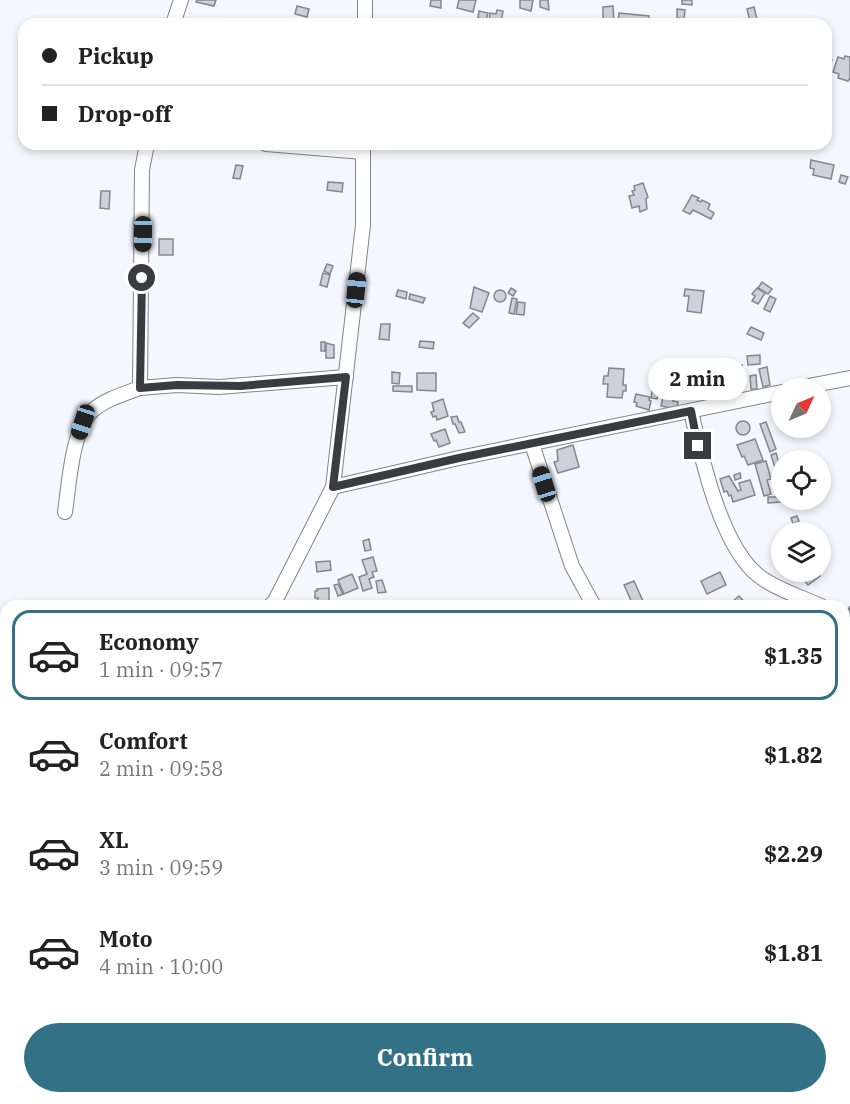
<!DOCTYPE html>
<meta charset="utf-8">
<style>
body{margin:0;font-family:"IBM Plex Serif",serif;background:#f6f6f6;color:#222;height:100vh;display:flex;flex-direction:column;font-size:22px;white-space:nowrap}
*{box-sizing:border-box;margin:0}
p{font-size:20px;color:#767676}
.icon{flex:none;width:33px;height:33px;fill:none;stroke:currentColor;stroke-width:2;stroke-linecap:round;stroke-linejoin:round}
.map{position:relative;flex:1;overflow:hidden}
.details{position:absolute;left:0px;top:600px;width:850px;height:504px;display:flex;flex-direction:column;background:#fff;border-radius:18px 18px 0 0;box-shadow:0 3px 9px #0003}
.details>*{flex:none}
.top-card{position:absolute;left:18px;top:18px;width:814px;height:132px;border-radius:18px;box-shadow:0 3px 9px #0003;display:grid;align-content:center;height:132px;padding:0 24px;background:#fff}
.needle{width:39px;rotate:46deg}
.tools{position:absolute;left:771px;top:378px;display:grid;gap:12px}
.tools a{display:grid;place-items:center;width:60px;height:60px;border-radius:50%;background:#fff;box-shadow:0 3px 9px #0003;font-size:30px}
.end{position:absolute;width:27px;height:27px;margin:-14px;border:8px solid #3a3c3f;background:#fff;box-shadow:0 0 0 3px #fff}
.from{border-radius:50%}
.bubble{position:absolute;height:42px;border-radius:21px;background:#fff;box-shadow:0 3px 9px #0003;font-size:20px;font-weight:700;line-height:42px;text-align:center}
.car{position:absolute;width:18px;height:36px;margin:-18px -9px;border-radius:8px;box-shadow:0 0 4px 2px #0007;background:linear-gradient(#222 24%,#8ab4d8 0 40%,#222 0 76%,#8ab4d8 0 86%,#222 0)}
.top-card b{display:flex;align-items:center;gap:21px;height:57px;font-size:22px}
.top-card b+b{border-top:2px solid #e0e0e0}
.top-card i{width:15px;height:15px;background:#222}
ul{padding:10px 0 0;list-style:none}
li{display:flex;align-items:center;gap:18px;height:90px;margin:0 12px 9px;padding:0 12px;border:3px solid transparent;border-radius:18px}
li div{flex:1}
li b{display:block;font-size:22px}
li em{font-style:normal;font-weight:700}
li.on{border-color:#327186}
li>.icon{width:54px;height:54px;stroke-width:1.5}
.action{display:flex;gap:12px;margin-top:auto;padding:12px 24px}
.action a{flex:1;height:69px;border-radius:36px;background:#327186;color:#fff;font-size:24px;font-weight:700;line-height:69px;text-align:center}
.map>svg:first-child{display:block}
.building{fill:#cdd1da;stroke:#82868e;stroke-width:1.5}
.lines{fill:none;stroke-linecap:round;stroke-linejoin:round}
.minor-casing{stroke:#81848d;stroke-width:16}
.minor{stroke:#fff;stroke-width:14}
.route{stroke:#3a3c3f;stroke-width:8}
</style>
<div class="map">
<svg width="850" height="1104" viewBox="0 0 850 1104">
<rect width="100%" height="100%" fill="#f4f7fe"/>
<g class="building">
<polygon points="197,0 216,0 214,6 196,2"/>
<polygon points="431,0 441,0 441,8 430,6"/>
<polygon points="459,0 476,0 473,12 457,8"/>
<polygon points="520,0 533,0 531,11 520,8"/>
<polygon points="540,0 548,0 549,10 540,7"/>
<polygon points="682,0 692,0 692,5 682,4"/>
<polygon points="297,6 309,9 307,17 295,14"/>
<polygon points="613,6 614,24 603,24 603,7"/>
<polygon points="754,7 757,19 750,21 747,9"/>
<polygon points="677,9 685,10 684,19 677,18"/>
<polygon points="497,10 503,11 501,23 489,21 490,13 496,14"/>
<polygon points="479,11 488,13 486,20 478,18"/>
<polygon points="619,13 649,16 648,24 618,24"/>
<polygon points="845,56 850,57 850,78 848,81 838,78 839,74 833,72 838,57 844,59"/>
<polygon points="826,57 832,60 828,68 826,67"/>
<polygon points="811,160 834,165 831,179 813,175 814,169 810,168"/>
<polygon points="236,165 243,166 240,179 233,178"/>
<polygon points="841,175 848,177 845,184 839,182"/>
<polygon points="328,182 343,183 342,192 327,190"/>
<polygon points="643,183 648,197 646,199 647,209 640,212 639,206 632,208 629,196 634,195 632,191 635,190 634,186"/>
<polygon points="101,191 110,191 109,209 100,208"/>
<polygon points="692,195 699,198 697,200 701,202 702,200 710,204 708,209 714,213 711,219 693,210 690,214 683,211"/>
<rect x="159" y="239" width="14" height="16"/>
<polygon points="327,264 333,266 330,274 324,271"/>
<polygon points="323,273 330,275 327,287 320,285"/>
<polygon points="762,282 772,289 768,294 758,288"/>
<polygon points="474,287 489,293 482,312 470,308"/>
<polygon points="511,288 516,291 513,296 508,293"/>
<polygon points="757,288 765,293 758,304 752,301 755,296 752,294"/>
<polygon points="685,289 704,291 701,313 687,311 689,296 684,296"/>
<circle cx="500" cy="296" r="6"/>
<polygon points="398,290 407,292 406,299 396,296"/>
<polygon points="410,294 425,298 423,303 409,299"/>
<polygon points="770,296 776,299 770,312 764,309"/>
<polygon points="512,298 517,299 514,314 509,313"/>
<polygon points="518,302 525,303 524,315 516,314"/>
<polygon points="473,313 479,318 469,328 463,323"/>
<polygon points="381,324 390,324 389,340 379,339"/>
<polygon points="751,327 764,333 761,340 747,334"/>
<polygon points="420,341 434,342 433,349 419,347"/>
<rect x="321" y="342" width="4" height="9"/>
<polygon points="326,343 334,345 334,358 326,358"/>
<polygon points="760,355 760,364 748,365 747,356"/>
<polygon points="742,365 743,375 737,376 739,388 733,389 730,367"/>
<polygon points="767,367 770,385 763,387 759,369"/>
<polygon points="609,368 624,369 623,385 626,385 626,391 623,391 622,398 607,397 608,384 603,384 604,376 608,376"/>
<polygon points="674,369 681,372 677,381 670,378"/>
<polygon points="392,372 400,373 399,384 392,383"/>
<polygon points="417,373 436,373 436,391 417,390"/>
<polygon points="756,375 757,389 751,389 750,376"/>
<polygon points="668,384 676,385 675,394 667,393"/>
<polygon points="653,385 660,387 657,399 651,398"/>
<polygon points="393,386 412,386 412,392 393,391"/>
<polygon points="664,393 675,395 673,401 678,402 677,409 661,406"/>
<polygon points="636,394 650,397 649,400 651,401 649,410 636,406 637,403 634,402"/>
<polygon points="443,399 448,416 437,420 436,416 433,417 431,412 434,411 432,403"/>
<polygon points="457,416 459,422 461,422 465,432 459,433 455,424 453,424 451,417"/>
<circle cx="743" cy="428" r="7"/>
<polygon points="766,422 776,449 770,452 760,424"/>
<polygon points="445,429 450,443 439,447 436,440 434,441 431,434"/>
<polygon points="755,439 763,460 748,465 744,456 742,457 737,445"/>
<polygon points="573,445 579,467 558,473 554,462 558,461 557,450"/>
<polygon points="712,449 713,457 707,458 706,450"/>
<polygon points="776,453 780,467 775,468 771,455"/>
<polygon points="766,461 771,479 767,480 771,494 764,496 755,464"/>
<polygon points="740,473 741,478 735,480 734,475"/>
<polygon points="729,476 738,491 741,490 739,483 750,480 755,495 733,502 731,495 729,496 727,491 724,492 720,479"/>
<polygon points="768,497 780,497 780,502 768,503"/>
<polygon points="797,516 799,521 793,524 791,518"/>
<polygon points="797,524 798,530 792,532 790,526"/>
<polygon points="369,539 371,550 365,551 363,541"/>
<polygon points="373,557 377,571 372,572 374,577 369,579 372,588 363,591 359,577 367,574 362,560"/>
<polygon points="330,561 331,570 317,572 316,562"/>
<polygon points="720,572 726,585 707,594 701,581"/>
<polygon points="802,572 817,572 820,576 808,585 801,576 804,574"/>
<polygon points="352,574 358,588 344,594 338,580"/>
<polygon points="382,580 386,592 378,593 376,581"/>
<polygon points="634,581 643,601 633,605 624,585"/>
<polygon points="338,584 343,594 338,596 334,585"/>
<polygon points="329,588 329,601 317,601 318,598 315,598 315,591 317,591 317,589"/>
<polygon points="739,596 748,606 737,606 733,601"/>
<polygon points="372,604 378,606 344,606"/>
<polygon points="850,606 850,619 845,616"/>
<polygon points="0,698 6,698 6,716 1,716"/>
<rect x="0" y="723" width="4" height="10"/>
<polygon points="847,962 850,966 849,980 844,974 844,964"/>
<polygon points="1,1005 6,1005 6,1020 0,1019"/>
<polygon points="0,1095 6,1095 6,1098 27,1098 27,1101 0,1101"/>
<polygon points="159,1098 175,1098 173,1104 164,1104 164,1102 159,1100"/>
<polygon points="239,1098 256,1098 254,1104 241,1104 242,1100"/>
<polygon points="258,1098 275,1098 272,1104 256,1104"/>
<polygon points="275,1098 285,1098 286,1099 284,1104 272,1104"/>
<polygon points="289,1098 297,1098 294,1104 285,1104"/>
<polygon points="318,1098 325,1098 330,1101 328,1104 323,1104"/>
<polygon points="512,1098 518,1102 517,1104 507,1104"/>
<polygon points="545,1098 547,1098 554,1104 540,1104"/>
<polygon points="607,1098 620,1098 624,1102 622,1104 601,1104"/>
<polygon points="726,1098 740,1098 743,1104 729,1104"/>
</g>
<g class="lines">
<g class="minor-casing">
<g id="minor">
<polyline points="173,24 181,0"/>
<polyline points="365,24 365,0"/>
<polyline points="147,144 142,170 140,388 177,385 219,387 346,377"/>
<polyline points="266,144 363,152"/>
<polyline points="798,388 850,378"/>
<path d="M 691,411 C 701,456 721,547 759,576 C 776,589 801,597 821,606"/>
<polyline points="532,444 572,566 594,606"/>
<polyline points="333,487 459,458 782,392"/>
<path d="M 65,512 C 69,485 72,428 93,410 C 106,399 124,394 140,388"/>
<polyline points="270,606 275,601 333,487 363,225 363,144"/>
<polyline points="0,753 6,753"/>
<polyline points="844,761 850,760"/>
<polyline points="0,798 6,822"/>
<polyline points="0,1041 6,1044"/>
<polyline points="844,1079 850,1070"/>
<polyline points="190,1098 211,1104"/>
<polyline points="373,1104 375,1098"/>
<polyline points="578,1104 581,1098"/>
<polyline points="829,1104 835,1098"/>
</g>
</g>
<use href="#minor" class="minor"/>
</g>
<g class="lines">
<polyline class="route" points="142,278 140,388 177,385 240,386 346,377 333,487 459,458 691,411 698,446"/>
</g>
</svg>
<div class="tools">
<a><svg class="needle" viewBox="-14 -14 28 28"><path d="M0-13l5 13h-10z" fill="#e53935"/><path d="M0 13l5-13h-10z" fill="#767676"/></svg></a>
<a><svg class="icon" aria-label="locate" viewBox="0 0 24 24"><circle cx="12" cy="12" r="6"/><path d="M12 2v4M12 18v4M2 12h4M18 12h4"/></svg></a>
<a><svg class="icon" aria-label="layers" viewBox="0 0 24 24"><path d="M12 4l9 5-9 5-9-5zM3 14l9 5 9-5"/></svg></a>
</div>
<i class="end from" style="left:142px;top:278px"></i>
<i class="end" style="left:698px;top:446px"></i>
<div class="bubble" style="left:648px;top:358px;width:99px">2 min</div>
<i class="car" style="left:143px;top:234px;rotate:181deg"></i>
<i class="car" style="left:356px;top:290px;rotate:6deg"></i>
<i class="car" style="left:83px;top:422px;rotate:198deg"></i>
<i class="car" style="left:544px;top:484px;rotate:343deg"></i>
<div class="top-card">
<b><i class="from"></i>Pickup</b>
<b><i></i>Drop-off</b>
</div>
<section class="details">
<ul>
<li class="on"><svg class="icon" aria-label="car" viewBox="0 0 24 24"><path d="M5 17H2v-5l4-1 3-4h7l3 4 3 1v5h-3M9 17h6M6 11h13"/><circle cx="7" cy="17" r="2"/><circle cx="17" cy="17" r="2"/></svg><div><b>Economy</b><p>1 min · 09:57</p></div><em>$1.35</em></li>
<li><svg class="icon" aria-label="car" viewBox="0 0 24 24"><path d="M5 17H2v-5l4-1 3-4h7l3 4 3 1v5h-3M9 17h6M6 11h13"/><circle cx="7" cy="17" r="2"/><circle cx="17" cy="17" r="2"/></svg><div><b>Comfort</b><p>2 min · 09:58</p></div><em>$1.82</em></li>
<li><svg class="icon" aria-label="car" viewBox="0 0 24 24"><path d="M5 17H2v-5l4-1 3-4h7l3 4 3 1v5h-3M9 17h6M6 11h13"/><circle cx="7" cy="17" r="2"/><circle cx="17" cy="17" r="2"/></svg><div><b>XL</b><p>3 min · 09:59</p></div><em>$2.29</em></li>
<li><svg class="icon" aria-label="car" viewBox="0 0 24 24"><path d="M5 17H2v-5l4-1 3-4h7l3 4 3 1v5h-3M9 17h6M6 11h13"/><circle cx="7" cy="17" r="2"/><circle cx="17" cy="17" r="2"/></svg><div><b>Moto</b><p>4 min · 10:00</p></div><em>$1.81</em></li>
</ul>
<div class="action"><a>Confirm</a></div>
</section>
</div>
